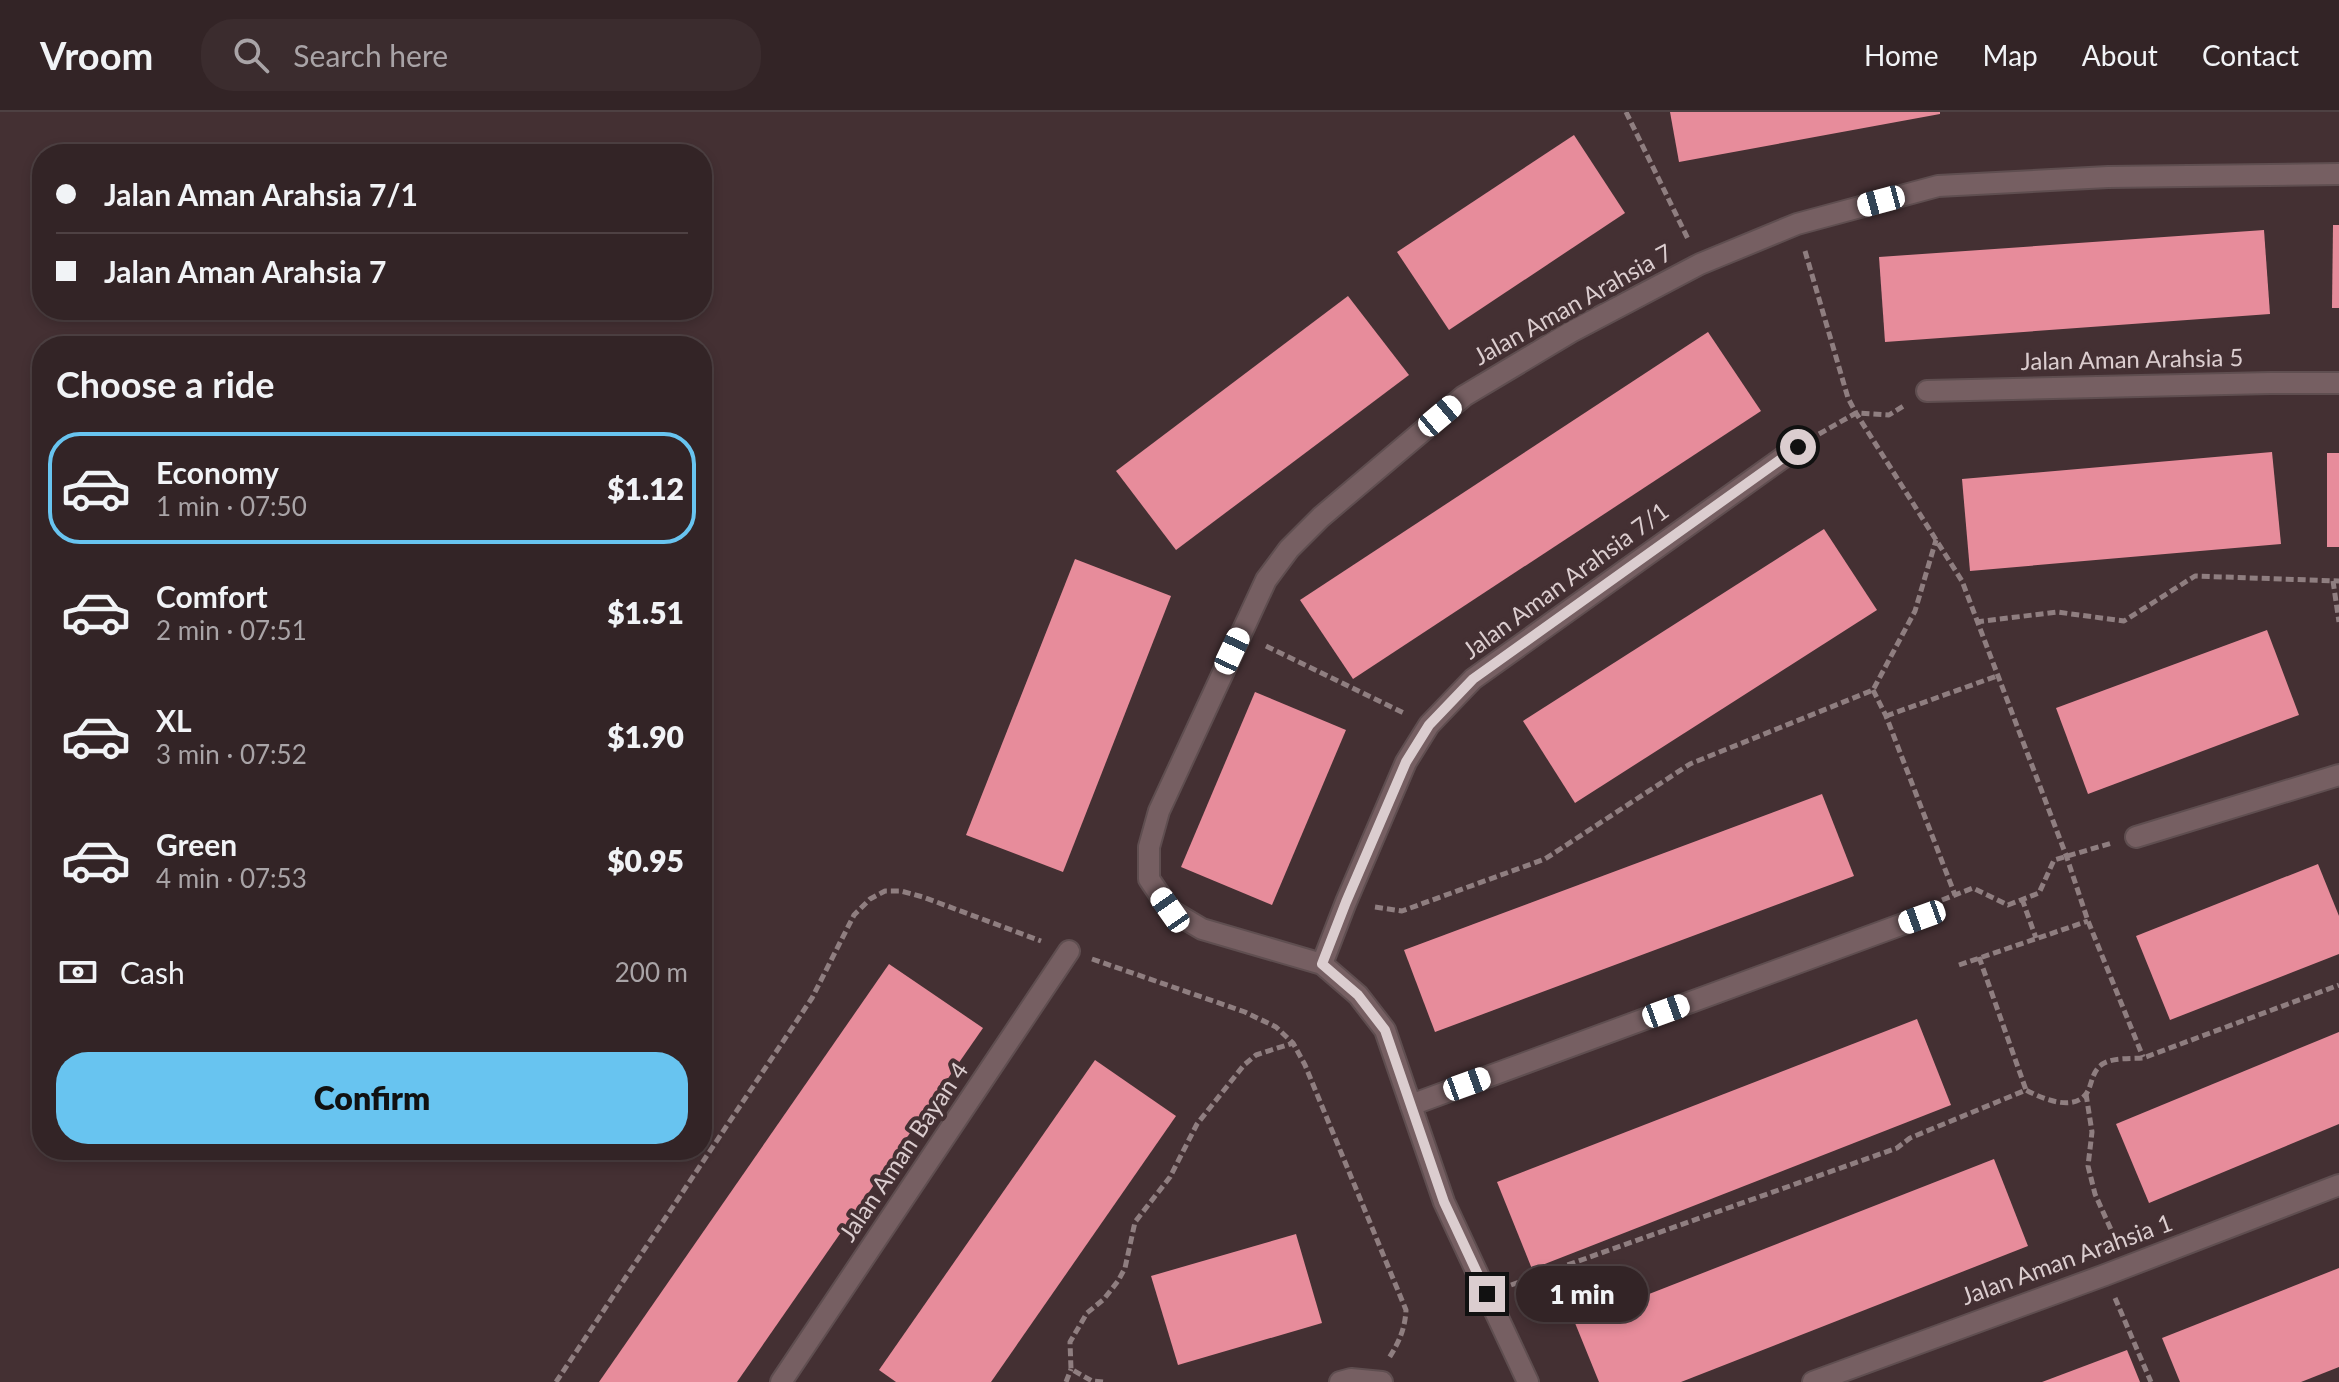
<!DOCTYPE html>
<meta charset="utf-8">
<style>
body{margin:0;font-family:Lato,sans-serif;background:#3b2c2e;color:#f1f3f6;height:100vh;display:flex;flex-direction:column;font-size:30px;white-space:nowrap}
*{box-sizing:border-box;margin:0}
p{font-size:26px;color:#a9a4a7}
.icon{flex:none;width:44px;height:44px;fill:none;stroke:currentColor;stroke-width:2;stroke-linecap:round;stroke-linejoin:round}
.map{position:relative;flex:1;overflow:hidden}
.details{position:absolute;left:32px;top:224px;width:680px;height:824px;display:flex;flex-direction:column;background:#332426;border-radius:32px;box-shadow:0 4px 12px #0003,0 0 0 2px #4e4143}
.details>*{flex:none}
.guide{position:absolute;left:32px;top:32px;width:680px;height:176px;border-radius:32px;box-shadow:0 4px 12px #0003,0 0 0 2px #4e4143;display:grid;align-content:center;height:176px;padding:0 24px;background:#332426}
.end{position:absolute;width:36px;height:36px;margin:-18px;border:10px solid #dbcdcf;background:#111;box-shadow:0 0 0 4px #111}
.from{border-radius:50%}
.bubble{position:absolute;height:56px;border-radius:28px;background:#332426;box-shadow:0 4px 12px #0003,0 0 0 2px #4e4143;font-size:26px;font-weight:800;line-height:56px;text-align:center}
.car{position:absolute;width:24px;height:48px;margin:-24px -12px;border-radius:10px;box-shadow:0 0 6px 2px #0007;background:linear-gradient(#fff 24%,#345 0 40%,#fff 0 76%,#345 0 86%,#fff 0)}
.guide b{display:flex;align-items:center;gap:28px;height:76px;font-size:30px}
.guide b+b{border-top:2px solid #4e4143}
.guide i{width:20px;height:20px;background:#f1f3f6}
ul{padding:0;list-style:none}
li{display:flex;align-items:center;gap:24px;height:112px;margin:0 16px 12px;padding:0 8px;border:4px solid transparent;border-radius:32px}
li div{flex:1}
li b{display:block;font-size:30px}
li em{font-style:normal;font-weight:800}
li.active{border-color:#68c4f0}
li>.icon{width:72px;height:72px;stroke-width:1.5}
h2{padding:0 24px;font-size:36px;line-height:96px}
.pay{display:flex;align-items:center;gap:20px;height:88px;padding:0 24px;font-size:30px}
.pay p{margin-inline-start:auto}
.button{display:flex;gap:16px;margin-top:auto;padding:16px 24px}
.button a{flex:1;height:92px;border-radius:32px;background:#68c4f0;color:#111;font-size:32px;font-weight:800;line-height:92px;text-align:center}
header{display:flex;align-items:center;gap:48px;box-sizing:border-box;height:112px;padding:0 40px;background:#332426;border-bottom:2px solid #4e4143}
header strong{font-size:38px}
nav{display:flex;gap:44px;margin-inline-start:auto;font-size:28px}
.search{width:560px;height:72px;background:#3b2c2e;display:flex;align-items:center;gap:20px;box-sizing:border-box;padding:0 28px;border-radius:32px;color:#a9a4a7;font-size:30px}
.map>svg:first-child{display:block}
.building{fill:#e78c9b}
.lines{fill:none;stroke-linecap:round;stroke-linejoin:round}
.minor-casing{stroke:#5f4e50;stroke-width:24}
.path{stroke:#8f7e80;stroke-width:5;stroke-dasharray:8 4;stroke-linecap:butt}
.minor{stroke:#765f62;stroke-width:20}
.route{stroke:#dbcdcf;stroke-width:10}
.labels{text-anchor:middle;stroke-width:8;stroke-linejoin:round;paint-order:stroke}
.street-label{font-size:24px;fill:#dbcdcf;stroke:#443033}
</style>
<header>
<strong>Vroom</strong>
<div class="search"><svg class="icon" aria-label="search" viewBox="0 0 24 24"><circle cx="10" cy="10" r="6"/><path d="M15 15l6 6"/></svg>Search here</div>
<nav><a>Home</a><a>Map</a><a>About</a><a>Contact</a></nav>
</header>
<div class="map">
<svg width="2339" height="1270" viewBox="0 0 2339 1270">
<rect width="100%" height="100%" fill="#443033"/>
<g class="building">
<polygon points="1670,0 1940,0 1940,2 1679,50"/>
<polygon points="1574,23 1625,101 1449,218 1397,140"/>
<polygon points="2333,113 2339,113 2339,196 2332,196"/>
<polygon points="2264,118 2270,202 1885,230 1879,145"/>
<polygon points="1348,184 1409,263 1176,438 1116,359"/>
<polygon points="1708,220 1761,299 1353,567 1300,488"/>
<polygon points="2272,340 2281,432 1970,459 1962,367"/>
<rect x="2327" y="341" width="12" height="94"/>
<polygon points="1824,417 1877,498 1575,691 1523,609"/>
<polygon points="1075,447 1171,484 1063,760 966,723"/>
<polygon points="2267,518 2299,603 2088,682 2056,596"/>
<polygon points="1255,580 1346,618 1272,793 1181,755"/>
<polygon points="1822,682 1854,764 1435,920 1404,838"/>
<polygon points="2318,752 2339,804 2339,842 2170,908 2136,824"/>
<polygon points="889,852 983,916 737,1270 599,1270"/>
<polygon points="1917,907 1951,993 1532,1157 1497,1070"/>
<polygon points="2339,920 2339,1012 2149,1091 2116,1012"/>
<polygon points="1095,948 1176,1004 991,1270 896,1270 879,1258"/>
<polygon points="1994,1047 2028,1134 1681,1270 1599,1270 1575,1211"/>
<polygon points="1296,1122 1322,1211 1178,1253 1151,1164"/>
<polygon points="2339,1156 2339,1255 2301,1270 2180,1270 2162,1226"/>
<polygon points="2127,1238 2140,1270 2042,1270"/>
</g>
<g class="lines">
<g class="minor-casing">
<g id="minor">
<polyline points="1927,279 2270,271 2339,271"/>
<polyline points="2136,725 2339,663"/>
<polyline points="1322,852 1346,790 1406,650 1429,613 1473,567 1798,335"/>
<polyline points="1411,993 1922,805"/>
<polyline points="781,1270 1069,839"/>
<polyline points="1340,1270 1351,1267 1382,1270"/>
<polyline points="1528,1270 1444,1090 1385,918 1358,883 1322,852 1202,817 1170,798 1149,767 1149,735 1159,699 1266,468 1289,437 1321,405 1464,284 1571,220 1700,152 1797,112 1938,74 2108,65 2339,62"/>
<polyline points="1813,1270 2105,1163 2339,1073"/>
</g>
</g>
<g class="path">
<polyline points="1626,0 1689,129"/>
<polyline points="1805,139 1848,286 1856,301 1962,469 2066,743 2088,809 2143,945"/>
<polyline points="1819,322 1856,301 1889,303 1905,293"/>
<polyline points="2333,469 2339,510"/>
<polyline points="1976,510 2057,500 2124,509 2195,464 2339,469"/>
<polyline points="1266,534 1404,601"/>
<polyline points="1873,578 1886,604 1955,783"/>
<polyline points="1886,604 1997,564"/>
<polyline points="2022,787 2036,826"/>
<polyline points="1942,788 1973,776 2008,793 2039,781 2054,748 2112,731"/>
<polyline points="1375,795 1402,799 1545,747 1690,652 1873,578 1915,499 1936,428"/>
<polyline points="1979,845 2026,978"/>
<path d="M 1092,847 L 1245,900 L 1276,915 L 1293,931 L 1305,953 L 1406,1198 C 1405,1217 1399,1230 1389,1246"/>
<polyline points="1959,853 2088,809"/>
<polyline points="2086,982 2092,1020 2088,1054 2095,1082 2117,1131"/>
<path d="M 1511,1173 L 1897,1036 L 1910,1026 L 2026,978 C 2041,986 2072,1000 2086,982 C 2092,974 2091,962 2100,954 C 2110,945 2130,947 2143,946 L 2339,873"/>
<polyline points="2115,1186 2151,1270"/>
<polyline points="556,1270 812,886 854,803 870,787 885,779 901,779 923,785 1041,829"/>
<polyline points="1066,1270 1071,1257"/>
<polyline points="1103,1270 1092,1269 1071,1257 1070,1230 1087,1201 1104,1187 1118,1169 1125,1156 1135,1110 1170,1065 1197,1012 1244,953 1256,943 1293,931"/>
</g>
<use href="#minor" class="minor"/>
</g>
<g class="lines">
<polyline class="route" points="1487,1182 1444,1090 1385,918 1358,883 1322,852 1346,790 1406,650 1429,613 1473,567 1798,335"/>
</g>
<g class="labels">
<g class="street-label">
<text transform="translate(1573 193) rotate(-29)" y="8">Jalan Aman Arahsia 7</text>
<text transform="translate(2132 248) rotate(-1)" y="8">Jalan Aman Arahsia 5</text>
<text transform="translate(1566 469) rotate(-36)" y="8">Jalan Aman Arahsia 7/1</text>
<text transform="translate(904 1040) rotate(-56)" y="8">Jalan Aman Bayan 4</text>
<text transform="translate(2067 1148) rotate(-20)" y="8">Jalan Aman Arahsia 1</text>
</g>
</g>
</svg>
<i class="end from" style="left:1798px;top:335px"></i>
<i class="end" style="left:1487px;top:1182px"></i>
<div class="bubble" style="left:1516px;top:1154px;width:132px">1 min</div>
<i class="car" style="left:1881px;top:89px;rotate:255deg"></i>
<i class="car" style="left:1440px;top:304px;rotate:50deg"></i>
<i class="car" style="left:1232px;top:539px;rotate:25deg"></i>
<i class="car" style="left:1170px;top:798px;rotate:325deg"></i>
<i class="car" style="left:1922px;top:805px;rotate:250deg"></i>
<i class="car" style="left:1666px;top:899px;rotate:70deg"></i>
<i class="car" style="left:1467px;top:972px;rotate:70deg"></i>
<div class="guide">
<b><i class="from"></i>Jalan Aman Arahsia 7/1</b>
<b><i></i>Jalan Aman Arahsia 7</b>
</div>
<section class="details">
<h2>Choose a ride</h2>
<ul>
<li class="active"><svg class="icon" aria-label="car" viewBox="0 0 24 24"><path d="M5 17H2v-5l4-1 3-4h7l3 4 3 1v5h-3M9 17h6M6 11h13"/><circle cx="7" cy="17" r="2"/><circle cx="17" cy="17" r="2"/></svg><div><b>Economy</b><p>1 min · 07:50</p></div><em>$1.12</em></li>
<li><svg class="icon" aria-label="car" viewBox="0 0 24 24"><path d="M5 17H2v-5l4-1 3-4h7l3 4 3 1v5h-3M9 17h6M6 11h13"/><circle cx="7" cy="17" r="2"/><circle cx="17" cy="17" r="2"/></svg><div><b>Comfort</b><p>2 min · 07:51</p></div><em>$1.51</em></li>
<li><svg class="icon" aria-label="car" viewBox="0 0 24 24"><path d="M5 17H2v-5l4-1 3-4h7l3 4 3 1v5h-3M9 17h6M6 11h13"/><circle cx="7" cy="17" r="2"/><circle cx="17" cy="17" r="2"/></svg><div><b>XL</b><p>3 min · 07:52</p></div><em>$1.90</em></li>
<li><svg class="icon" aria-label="car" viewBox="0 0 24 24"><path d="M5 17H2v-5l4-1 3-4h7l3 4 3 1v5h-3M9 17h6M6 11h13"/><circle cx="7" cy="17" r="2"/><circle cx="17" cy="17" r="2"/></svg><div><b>Green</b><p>4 min · 07:53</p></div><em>$0.95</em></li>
</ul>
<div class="pay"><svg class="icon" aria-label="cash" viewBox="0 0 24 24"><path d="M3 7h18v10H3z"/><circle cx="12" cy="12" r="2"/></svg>Cash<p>200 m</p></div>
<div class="button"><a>Confirm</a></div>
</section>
</div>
